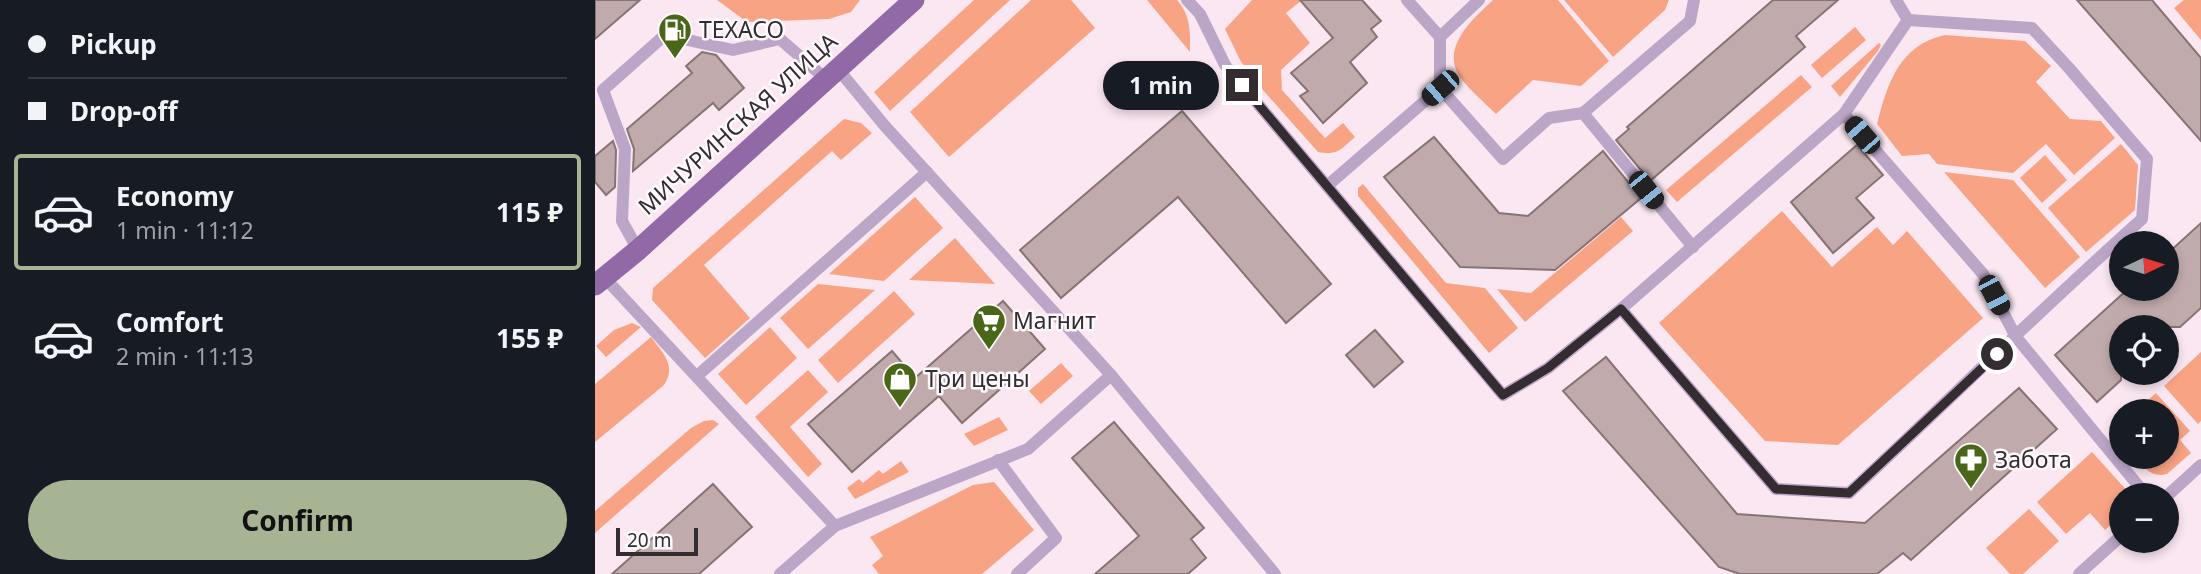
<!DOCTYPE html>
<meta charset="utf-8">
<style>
body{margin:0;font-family:"Noto Sans",sans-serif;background:#20242c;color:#f1f3f6;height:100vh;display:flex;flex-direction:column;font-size:26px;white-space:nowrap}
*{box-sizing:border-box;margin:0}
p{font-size:23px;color:#9ea1a6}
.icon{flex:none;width:38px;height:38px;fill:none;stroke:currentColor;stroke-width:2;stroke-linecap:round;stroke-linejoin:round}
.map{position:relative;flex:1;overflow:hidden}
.drawer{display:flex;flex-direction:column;background:#171b24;width:595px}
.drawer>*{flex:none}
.top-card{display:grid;align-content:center;height:154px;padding:0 28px;background:#171b24}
.needle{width:46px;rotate:86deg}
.controls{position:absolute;left:1514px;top:231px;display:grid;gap:14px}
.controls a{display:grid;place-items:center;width:70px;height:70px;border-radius:50%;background:#171b24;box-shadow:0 4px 10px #0003;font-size:35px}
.scale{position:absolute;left:21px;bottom:18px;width:82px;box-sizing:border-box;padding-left:7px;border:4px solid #332c30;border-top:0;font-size:19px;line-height:24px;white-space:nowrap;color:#332c30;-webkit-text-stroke:5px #fdf9fc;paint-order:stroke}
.end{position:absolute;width:32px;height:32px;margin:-16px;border:9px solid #332c30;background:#fff;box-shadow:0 0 0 4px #fff}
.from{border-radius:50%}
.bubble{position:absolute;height:49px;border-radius:24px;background:#171b24;box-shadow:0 4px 10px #0003;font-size:23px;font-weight:700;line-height:49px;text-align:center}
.car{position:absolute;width:21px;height:42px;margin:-21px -10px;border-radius:9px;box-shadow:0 0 5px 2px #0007;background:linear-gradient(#222 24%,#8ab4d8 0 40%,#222 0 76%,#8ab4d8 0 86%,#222 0)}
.top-card b{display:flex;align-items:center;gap:24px;height:66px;font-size:26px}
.top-card b+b{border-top:2px solid #363941}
.top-card i{width:18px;height:18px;background:#f1f3f6}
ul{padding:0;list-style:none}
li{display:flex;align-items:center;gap:21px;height:116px;margin:0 14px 10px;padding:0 14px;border:4px solid transparent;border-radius:7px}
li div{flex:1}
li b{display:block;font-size:26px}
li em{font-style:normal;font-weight:700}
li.active{border-color:#a6b493}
li>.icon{width:63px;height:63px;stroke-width:1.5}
.action{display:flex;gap:14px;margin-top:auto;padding:14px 28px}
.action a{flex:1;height:80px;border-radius:42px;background:#a6b493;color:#111;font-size:28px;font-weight:700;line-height:80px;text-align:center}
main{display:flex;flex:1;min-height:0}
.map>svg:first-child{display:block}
.green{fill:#f8a384}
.building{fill:#c0aaac;stroke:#877374;stroke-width:2}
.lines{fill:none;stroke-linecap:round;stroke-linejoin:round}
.service{stroke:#bca6c8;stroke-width:12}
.primary{stroke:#9169a6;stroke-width:21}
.route{stroke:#332c30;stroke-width:9}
.labels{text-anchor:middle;stroke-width:5;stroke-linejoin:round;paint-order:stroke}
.poi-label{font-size:23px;fill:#332c30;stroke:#fdf9fc;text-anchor:start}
.street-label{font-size:23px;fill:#332c30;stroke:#fdf9fc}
</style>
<main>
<section class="drawer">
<div class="top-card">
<b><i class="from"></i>Pickup</b>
<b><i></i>Drop-off</b>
</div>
<ul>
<li class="active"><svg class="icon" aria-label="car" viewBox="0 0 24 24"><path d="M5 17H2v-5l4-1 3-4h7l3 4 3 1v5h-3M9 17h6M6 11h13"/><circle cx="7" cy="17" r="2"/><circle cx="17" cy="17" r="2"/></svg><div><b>Economy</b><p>1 min · 11:12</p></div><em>115 ₽</em></li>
<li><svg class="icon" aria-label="car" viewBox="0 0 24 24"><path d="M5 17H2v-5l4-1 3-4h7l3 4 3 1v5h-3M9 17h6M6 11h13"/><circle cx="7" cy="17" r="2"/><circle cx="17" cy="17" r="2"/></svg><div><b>Comfort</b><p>2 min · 11:13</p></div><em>155 ₽</em></li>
</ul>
<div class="action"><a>Confirm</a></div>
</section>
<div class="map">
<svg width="1606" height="574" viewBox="0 0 1606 574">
<rect width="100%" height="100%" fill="#fbe7f2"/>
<g class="green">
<polygon points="122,0 265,0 256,12 234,19 152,22"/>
<polygon points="379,0 415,0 295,111 279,92"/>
<polygon points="436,0 476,0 500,28 354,157 315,112"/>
<path d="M 552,0 L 582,0 C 596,16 595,31 595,52 Z"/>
<path d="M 657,0 L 707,0 L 691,13 L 715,43 L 686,70 L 687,90 L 730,138 L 748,123 L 760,137 C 746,149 743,156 723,152 L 659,80 L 645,60 L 630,29 Z"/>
<path d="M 898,0 L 963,0 L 1014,61 L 986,86 L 938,80 L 901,114 C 890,103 871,87 863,74 C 847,45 880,17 898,0 Z"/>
<polygon points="969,0 1074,0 1070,10 1018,57"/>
<polygon points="1589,0 1606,0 1606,40 1579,8"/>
<polygon points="1260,27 1271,40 1227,78 1216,65"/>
<path d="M 1350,35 L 1430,41 L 1456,66 L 1441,82 L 1475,119 L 1506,121 L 1520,138 L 1479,175 L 1451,144 L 1418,173 L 1342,164 L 1334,154 L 1307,156 L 1282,124 C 1292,84 1304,45 1350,35 Z"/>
<polygon points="1284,43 1286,45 1283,51 1245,97 1236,86"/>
<polygon points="1206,75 1217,87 1082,202 1071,190"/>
<polygon points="249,119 266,123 277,133 246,160 237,151 109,265 155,318 110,358 57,300 58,288"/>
<polygon points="1526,144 1543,165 1540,210 1491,252 1453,208"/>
<polygon points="1450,155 1472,180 1447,203 1425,178"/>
<polygon points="1349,172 1418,180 1485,257 1450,288"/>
<polygon points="768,184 851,283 890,288 923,328 894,353 763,196 763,188"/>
<polygon points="320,197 348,228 289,281 234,274"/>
<polygon points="1187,211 1237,267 1282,227 1298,245 1312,231 1388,318 1243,445 1170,441 1064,323"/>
<polygon points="1026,217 1038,231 930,322 902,289 936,293"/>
<polygon points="360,238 400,284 314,280"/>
<polygon points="223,284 280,290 213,349 185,318"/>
<polygon points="299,291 320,314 243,383 223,360"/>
<polygon points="37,323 46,327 11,357 1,346 19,330"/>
<polygon points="175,327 202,358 151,405 123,374"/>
<path d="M 56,337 C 68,353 82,366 69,385 L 0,442 L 0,384 Z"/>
<polygon points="1606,352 1606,421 1603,424 1569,386"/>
<polygon points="466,363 478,376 446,404 434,391"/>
<polygon points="213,370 233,392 195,427 227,464 213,477 160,417"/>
<path d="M 1561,393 L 1595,431 L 1585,440 L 1596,453 L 1572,474 C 1556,478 1550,468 1540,457 L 1572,457 L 1572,411 L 1540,411 Z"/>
<polygon points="404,417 413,430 379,446 369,434"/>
<polygon points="118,420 124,424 0,533 0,511 96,428 109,421"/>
<polygon points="1497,452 1536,495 1526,495 1526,516 1510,530 1495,513 1471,534 1442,502"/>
<polygon points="306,461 314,472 260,499 252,488 264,479 268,483 284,470 288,474"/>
<polygon points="399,482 439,530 387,574 284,574 277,565 288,556 275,537 378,485"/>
<polygon points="1434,509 1464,541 1428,574 1415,574 1391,548"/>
</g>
<g class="building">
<polygon points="0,0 45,0 0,39"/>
<polygon points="705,0 767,0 786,21 776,29 782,37 755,62 772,83 728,123 705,96 713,91 696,73 738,38"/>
<polygon points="1178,0 1243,0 1201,36 1210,47 1055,181 1021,140 1034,129 1032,127"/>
<polygon points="1482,0 1557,0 1606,58 1606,141"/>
<polygon points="107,52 121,55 149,88 124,110 118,103 38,171 39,149 32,129 97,73 91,66"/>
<polygon points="587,111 736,284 691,323 583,197 466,298 425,250"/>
<polygon points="839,137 904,213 933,216 1008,151 1046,198 960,270 865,267 789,177"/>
<polygon points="18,141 21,150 20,187 11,195 0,182 0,156"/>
<polygon points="1262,145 1288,175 1261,198 1279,218 1238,253 1196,202"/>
<polygon points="1606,223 1606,308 1585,327 1526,327 1526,380 1502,402 1460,355 1533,289 1572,289 1572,254"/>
<polygon points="408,301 450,349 367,423 344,396 257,472 213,424 297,351 320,378"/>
<polygon points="780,330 808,362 779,387 751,355"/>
<polygon points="1011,357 1142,514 1270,523 1424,388 1462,429 1316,560 1308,553 1282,574 1145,574 1124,567 968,391"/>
<polygon points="519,422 609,528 596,539 611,558 593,574 500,574 544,536 477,458"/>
<polygon points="118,484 157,527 104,574 17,574"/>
</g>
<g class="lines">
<g class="service">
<polyline points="592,0 605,14 630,65 908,395 953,368 1026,309 1249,114 1388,274 1421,337 1551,495"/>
<polyline points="812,0 845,37"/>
<polyline points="884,0 845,37 845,88 908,159 954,118 988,113 1095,21 1099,0"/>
<polyline points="1301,0 1313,20"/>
<polyline points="243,69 289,125 516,375 680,574"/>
<polyline points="988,113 1098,247"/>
<polyline points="732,186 845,88"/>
<polyline points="43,250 27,221 30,149 8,90 70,35 138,50 185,39 232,80"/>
<polyline points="9,277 240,526 185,574"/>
<path d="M 1026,309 L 1181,489 L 1254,493 C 1352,402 1447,308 1547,219 L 1552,159 L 1473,67 L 1437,28 L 1313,20 L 1249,114"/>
<polyline points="102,376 332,172"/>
<polyline points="403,460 461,538 422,574"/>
<polyline points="1572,496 1606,465"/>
<polyline points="240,526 433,449 516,375"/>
<polyline points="1484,574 1526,536"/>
</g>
<polyline class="primary" points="0,285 43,250 319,0"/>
</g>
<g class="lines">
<polyline class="route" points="647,85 908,395 953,368 1026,309 1181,489 1254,493 1402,354"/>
</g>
<defs>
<g id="fuel-pin" transform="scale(1.75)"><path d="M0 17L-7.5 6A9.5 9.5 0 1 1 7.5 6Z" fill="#4a6619" stroke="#fdf9fc"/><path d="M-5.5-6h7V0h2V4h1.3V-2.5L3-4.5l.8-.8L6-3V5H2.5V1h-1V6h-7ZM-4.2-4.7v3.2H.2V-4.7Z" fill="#fff"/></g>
<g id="supermarket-pin" transform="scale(1.75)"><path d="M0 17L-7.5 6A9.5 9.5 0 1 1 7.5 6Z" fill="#4a6619" stroke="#fdf9fc"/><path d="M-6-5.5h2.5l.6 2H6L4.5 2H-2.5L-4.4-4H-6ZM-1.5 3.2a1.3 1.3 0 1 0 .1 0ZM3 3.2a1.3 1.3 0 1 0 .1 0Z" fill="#fff"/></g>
<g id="shop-pin" transform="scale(1.75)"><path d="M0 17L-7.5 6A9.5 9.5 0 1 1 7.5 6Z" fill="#4a6619" stroke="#fdf9fc"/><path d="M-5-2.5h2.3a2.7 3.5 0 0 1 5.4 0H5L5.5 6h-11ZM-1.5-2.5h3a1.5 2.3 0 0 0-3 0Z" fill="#fff"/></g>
<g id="pharmacy-pin" transform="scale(1.75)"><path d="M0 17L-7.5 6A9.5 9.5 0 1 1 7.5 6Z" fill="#4a6619" stroke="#fdf9fc"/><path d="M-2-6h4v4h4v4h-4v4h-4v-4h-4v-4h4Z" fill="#fff"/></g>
</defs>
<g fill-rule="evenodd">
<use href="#fuel-pin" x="80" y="30"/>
<use href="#supermarket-pin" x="394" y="321"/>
<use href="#shop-pin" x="305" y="379"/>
<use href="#pharmacy-pin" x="1376" y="460"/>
</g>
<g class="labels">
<g class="poi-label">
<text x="104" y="38">ТЕХАСО</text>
<text x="418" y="329">Магнит</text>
<text x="330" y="387">Три цены</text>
<text x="1400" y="468">Забота</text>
</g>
<g class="street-label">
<text transform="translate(143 124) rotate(-42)" y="8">МИЧУРИНСКАЯ УЛИЦА</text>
</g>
</g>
</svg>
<div class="controls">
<a><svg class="needle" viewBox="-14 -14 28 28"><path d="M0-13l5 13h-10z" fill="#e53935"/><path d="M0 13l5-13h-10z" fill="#9ea1a6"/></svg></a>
<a><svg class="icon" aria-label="locate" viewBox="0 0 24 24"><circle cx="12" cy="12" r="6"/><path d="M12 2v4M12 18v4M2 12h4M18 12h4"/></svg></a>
<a>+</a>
<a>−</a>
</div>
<div class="scale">20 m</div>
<i class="end from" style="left:1402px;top:354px"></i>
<i class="end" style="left:647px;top:85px"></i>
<div class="bubble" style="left:508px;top:61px;width:116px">1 min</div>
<i class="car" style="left:845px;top:88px;rotate:229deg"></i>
<i class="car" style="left:1267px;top:135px;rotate:319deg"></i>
<i class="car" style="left:1051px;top:190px;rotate:141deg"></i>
<i class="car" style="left:1399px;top:295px;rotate:152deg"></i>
</div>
</main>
